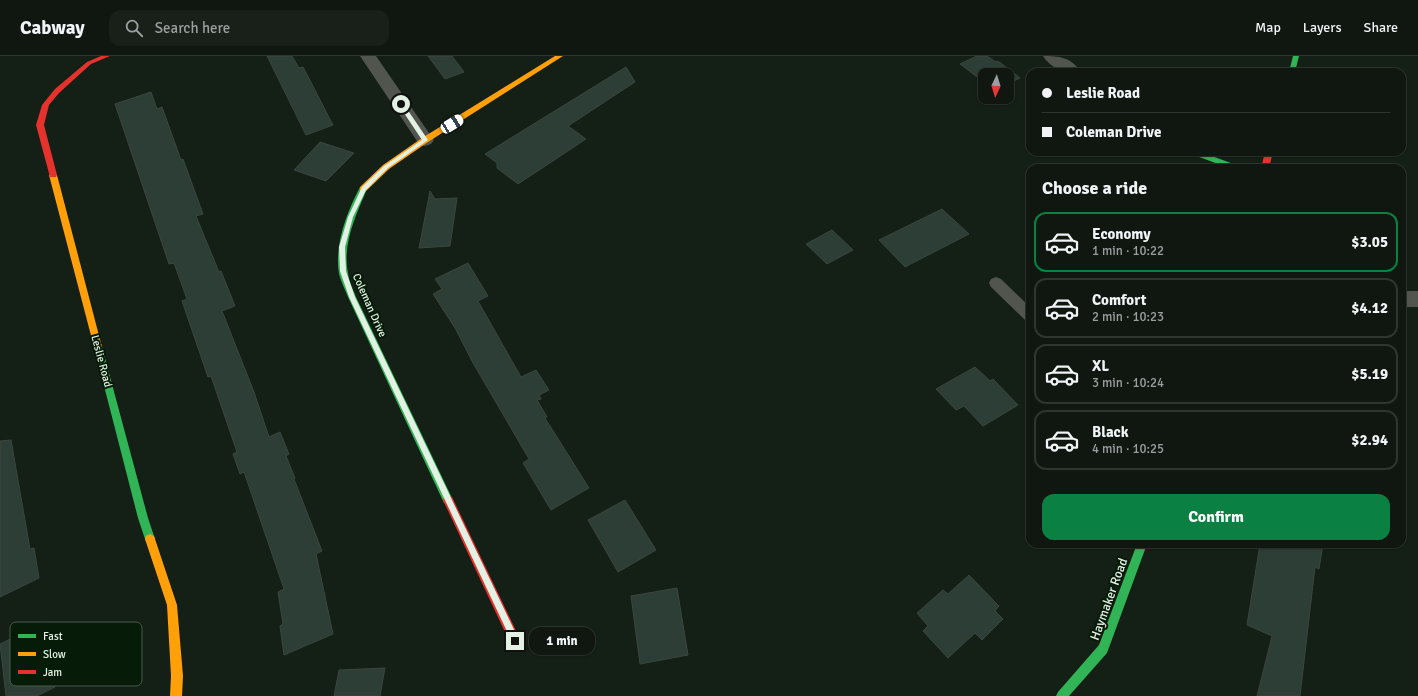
<!DOCTYPE html>
<meta charset="utf-8">
<style>
body{margin:0;font-family:Signika,sans-serif;background:#182019;color:#f1f3f6;height:100vh;display:flex;flex-direction:column;font-size:15px;white-space:nowrap}
*{box-sizing:border-box;margin:0}
p{font-size:13px;color:#9b9f9f}
.icon{flex:none;width:22px;height:22px;fill:none;stroke:currentColor;stroke-width:2;stroke-linecap:round;stroke-linejoin:round}
.map{position:relative;flex:1;overflow:hidden}
.sheet{position:absolute;left:1026px;top:108px;width:380px;height:384px;display:flex;flex-direction:column;background:#0f1710;border-radius:12px;box-shadow:0 1px 3px #0004,0 0 0 1px #2f3630}
.sheet>*{flex:none}
.hud{position:absolute;left:1026px;top:12px;width:380px;height:88px;border-radius:12px;box-shadow:0 1px 3px #0004,0 0 0 1px #2f3630;display:grid;align-content:center;height:88px;padding:0 16px;background:#0f1710}
.needle{width:26px;rotate:184deg}
.controls{position:absolute;left:978px;top:12px;display:grid;gap:8px}
.controls a{display:grid;place-items:center;width:36px;height:36px;border-radius:8px;background:#0f1710;box-shadow:0 1px 3px #0004,0 0 0 1px #2f3630;font-size:20px}
.end{position:absolute;width:18px;height:18px;margin:-9px;border:5px solid #e3f1e4;background:#111;box-shadow:0 0 0 2px #111}
.from{border-radius:50%}
.bubble{position:absolute;height:28px;border-radius:12px;background:#0f1710;box-shadow:0 1px 3px #0004,0 0 0 1px #2f3630;font-size:13px;font-weight:800;line-height:28px;text-align:center}
.car{position:absolute;width:12px;height:24px;margin:-12px -6px;border-radius:5px;box-shadow:0 0 3px 1px #0007;background:linear-gradient(#fff 24%,#345 0 40%,#fff 0 76%,#345 0 86%,#fff 0)}
.hud b{display:flex;align-items:center;gap:14px;height:38px;font-size:15px}
.hud b+b{border-top:1px solid #2f3630}
.hud i{width:10px;height:10px;background:#f1f3f6}
ul{padding:0;list-style:none}
li{display:flex;align-items:center;gap:12px;height:60px;margin:0 8px 6px;padding:0 8px;border:2px solid #2f3630;border-radius:12px}
li div{flex:1}
li b{display:block;font-size:15px}
li em{font-style:normal;font-weight:800}
li.current{border-color:#0b8043}
li>.icon{width:36px;height:36px;stroke-width:1.5}
h2{padding:0 16px;font-size:18px;line-height:48px}
.button{display:flex;gap:8px;margin-top:auto;padding:8px 16px}
.button a{flex:1;height:46px;border-radius:12px;background:#0b8043;color:#fff;font-size:16px;font-weight:800;line-height:46px;text-align:center}
header{display:flex;align-items:center;gap:24px;box-sizing:border-box;height:56px;padding:0 20px;background:#0f1710;border-bottom:1px solid #2f3630}
header strong{font-size:19px}
nav{display:flex;gap:22px;margin-inline-start:auto;font-size:14px}
.search{width:280px;height:36px;background:#182019;display:flex;align-items:center;gap:10px;box-sizing:border-box;padding:0 14px;border-radius:12px;color:#9b9f9f;font-size:15px}
.map>svg:first-child{display:block}
.building{fill:#2c3e36;stroke:#3a463f}
.lines{fill:none;stroke-linecap:round;stroke-linejoin:round}
.lane{fill:#51554d;fill-rule:evenodd}
.street{fill:#51554d;fill-rule:evenodd}
.fast{fill:#30b455;fill-rule:evenodd}
.slow{fill:#ff9f0a;fill-rule:evenodd}
.jam{fill:#e5322d;fill-rule:evenodd}
.route{fill:#e3f1e4}
.labels{text-anchor:middle;stroke-width:4;stroke-linejoin:round;paint-order:stroke}
.street-label{font-size:11px;fill:#e3f1e4;stroke:#061b08}
.near-street-label{font-size:13px;fill:#e3f1e4;stroke:#061b08}
.key{fill:#061b08;stroke:#485b4a;stroke-width:1}
.key-label{font-size:11px;fill:#e3f1e4}
</style>
<header>
<strong>Cabway</strong>
<div class="search"><svg class="icon" aria-label="search" viewBox="0 0 24 24"><circle cx="10" cy="10" r="6"/><path d="M15 15l6 6"/></svg>Search here</div>
<nav><a>Map</a><a>Layers</a><a>Share</a></nav>
</header>
<div class="map">
<svg width="1418" height="640" viewBox="0 0 1418 640">
<rect width="100%" height="100%" fill="#141f15"/>
<g class="building">
<polygon points="267,0 292,0 299,12 303,11 333,69 306,79"/>
<polygon points="428,0 452,0 464,16 445,23"/>
<polygon points="977,0 987,0 996,6 998,5 1020,22 1007,28 1007,19 985,19 985,27 960,8"/>
<polygon points="626,11 635,26 568,70 586,83 518,128 497,112 497,107 485,98"/>
<polygon points="151,36 157,53 162,51 181,104 183,103 203,158 196,160 219,216 221,215 235,250 222,255 254,336 269,381 280,376 289,398 286,400 295,422 294,423 322,495 316,498 333,578 284,599 280,570 283,568 278,536 284,533 244,416 240,418 233,398 237,396 211,320 208,321 182,245 187,243 174,207 169,208 115,48"/>
<polygon points="320,86 354,97 326,125 294,114"/>
<polygon points="430,135 435,143 457,142 450,190 419,192"/>
<polygon points="942,153 969,178 905,211 879,184"/>
<polygon points="832,174 853,194 827,208 806,188"/>
<polygon points="468,207 488,240 478,245 521,321 536,314 549,334 539,339 541,343 537,344 547,361 545,362 589,432 551,454 523,407 529,403 473,307 455,272 433,238 442,233 435,223"/>
<polygon points="975,311 990,325 993,323 1018,349 983,370 964,350 956,354 936,333"/>
<polygon points="11,384 30,493 34,492 39,522 0,541 0,385"/>
<polygon points="625,444 656,494 618,516 588,464"/>
<polygon points="1260,488 1323,488 1319,513 1315,511 1300,640 1257,640 1272,580 1247,569"/>
<polygon points="969,519 999,550 995,555 1003,563 982,584 975,577 948,602 923,575 928,570 917,557 943,534 948,538"/>
<polygon points="677,532 688,599 640,608 631,540"/>
<polygon points="46,566 55,631 37,640 6,640 0,588"/>
<polygon points="385,612 380,640 334,640 339,614"/>
</g>
<g class="lines">
<polygon class="lane" points="996,221 1001,223 1030,251 1030,266 1025,264 991,231 989,227 991,223"/>
<g class="street">
<polygon points="360,0 376,0 431,80 434,84 431,88 425,90 419,88"/>
<path d="M 1043,0 C 1059,0 1071,1 1081,16 C 1065,16 1053,15 1043,0 Z"/>
<rect x="1402" y="235" width="16" height="16"/>
</g>
<g class="fast">
<polygon points="1293,0 1299,0 1295,16 1289,16"/>
<polygon points="1190,96 1201,96 1239,110 1240,112 1229,112 1191,98"/>
<path d="M 363,130 L 367,133 C 356,159 342,188 348,217 C 349,226 353,233 356,241 L 453,444 L 452,447 L 448,449 L 444,447 L 348,241 C 345,233 341,226 339,218 C 334,189 347,156 360,131 Z"/>
<polygon points="98,287 101,288 102,291 148,462 155,483 154,486 150,488 146,486 138,462 94,291 95,288"/>
<polygon points="1137,488 1147,488 1107,597 1069,640 1056,640 1058,636 1099,589"/>
</g>
<g class="slow">
<polygon points="555,0 563,0 428,86 389,113 366,135 360,135 360,131 383,109 422,82"/>
<polygon points="53,116 57,119 102,291 101,294 95,294 94,291 49,119"/>
<polygon points="150,478 154,480 177,549 183,620 182,640 170,640 171,620 167,549 145,483 146,480"/>
</g>
<g class="jam">
<polygon points="101,0 110,0 91,8 59,37 49,49 44,69 57,119 56,121 50,121 36,69 42,49 55,33 87,6"/>
<polygon points="1265,96 1273,96 1269,112 1261,112"/>
<polygon points="448,439 452,441 519,581 520,585 519,589 515,590 511,589 443,444 444,441"/>
</g>
</g>
<polygon class="route" points="399,47 403,47 428,84 388,112 366,134 353,161 345,191 346,215 355,241 518,582 519,585 515,589 513,588 349,241 340,215 339,191 348,161 362,131 384,110 422,84 398,48"/>
<g class="labels">
<g class="street-label">
<text transform="translate(370 249) rotate(66)" y="4">Coleman Drive</text>
<text transform="translate(102 305) rotate(75)" y="4">Leslie Road</text>
</g>
<g class="near-street-label">
<text transform="translate(1108 543) rotate(-70)" y="5">Haymaker Road</text>
</g>
</g>
<rect x="10" y="566" width="132" height="64" rx="6" class="key"/>
<rect x="18" y="578" width="18" height="4" fill="#30b455"/>
<rect x="18" y="596" width="18" height="4" fill="#ff9f0a"/>
<rect x="18" y="614" width="18" height="4" fill="#e5322d"/>
<g class="key-label">
<text x="43" y="584">Fast</text>
<text x="43" y="602">Slow</text>
<text x="43" y="620">Jam</text>
</g>
</svg>
<div class="controls">
<a><svg class="needle" viewBox="-14 -14 28 28"><path d="M0-13l5 13h-10z" fill="#e53935"/><path d="M0 13l5-13h-10z" fill="#9b9f9f"/></svg></a>
</div>
<i class="end from" style="left:401px;top:48px"></i>
<i class="end" style="left:515px;top:585px"></i>
<div class="bubble" style="left:529px;top:571px;width:66px">1 min</div>
<i class="car" style="left:452px;top:68px;rotate:58deg"></i>
<div class="hud">
<b><i class="from"></i>Leslie Road</b>
<b><i></i>Coleman Drive</b>
</div>
<section class="sheet">
<h2>Choose a ride</h2>
<ul>
<li class="current"><svg class="icon" aria-label="car" viewBox="0 0 24 24"><path d="M5 17H2v-5l4-1 3-4h7l3 4 3 1v5h-3M9 17h6M6 11h13"/><circle cx="7" cy="17" r="2"/><circle cx="17" cy="17" r="2"/></svg><div><b>Economy</b><p>1 min · 10:22</p></div><em>$3.05</em></li>
<li><svg class="icon" aria-label="car" viewBox="0 0 24 24"><path d="M5 17H2v-5l4-1 3-4h7l3 4 3 1v5h-3M9 17h6M6 11h13"/><circle cx="7" cy="17" r="2"/><circle cx="17" cy="17" r="2"/></svg><div><b>Comfort</b><p>2 min · 10:23</p></div><em>$4.12</em></li>
<li><svg class="icon" aria-label="car" viewBox="0 0 24 24"><path d="M5 17H2v-5l4-1 3-4h7l3 4 3 1v5h-3M9 17h6M6 11h13"/><circle cx="7" cy="17" r="2"/><circle cx="17" cy="17" r="2"/></svg><div><b>XL</b><p>3 min · 10:24</p></div><em>$5.19</em></li>
<li><svg class="icon" aria-label="car" viewBox="0 0 24 24"><path d="M5 17H2v-5l4-1 3-4h7l3 4 3 1v5h-3M9 17h6M6 11h13"/><circle cx="7" cy="17" r="2"/><circle cx="17" cy="17" r="2"/></svg><div><b>Black</b><p>4 min · 10:25</p></div><em>$2.94</em></li>
</ul>
<div class="button"><a>Confirm</a></div>
</section>
</div>
